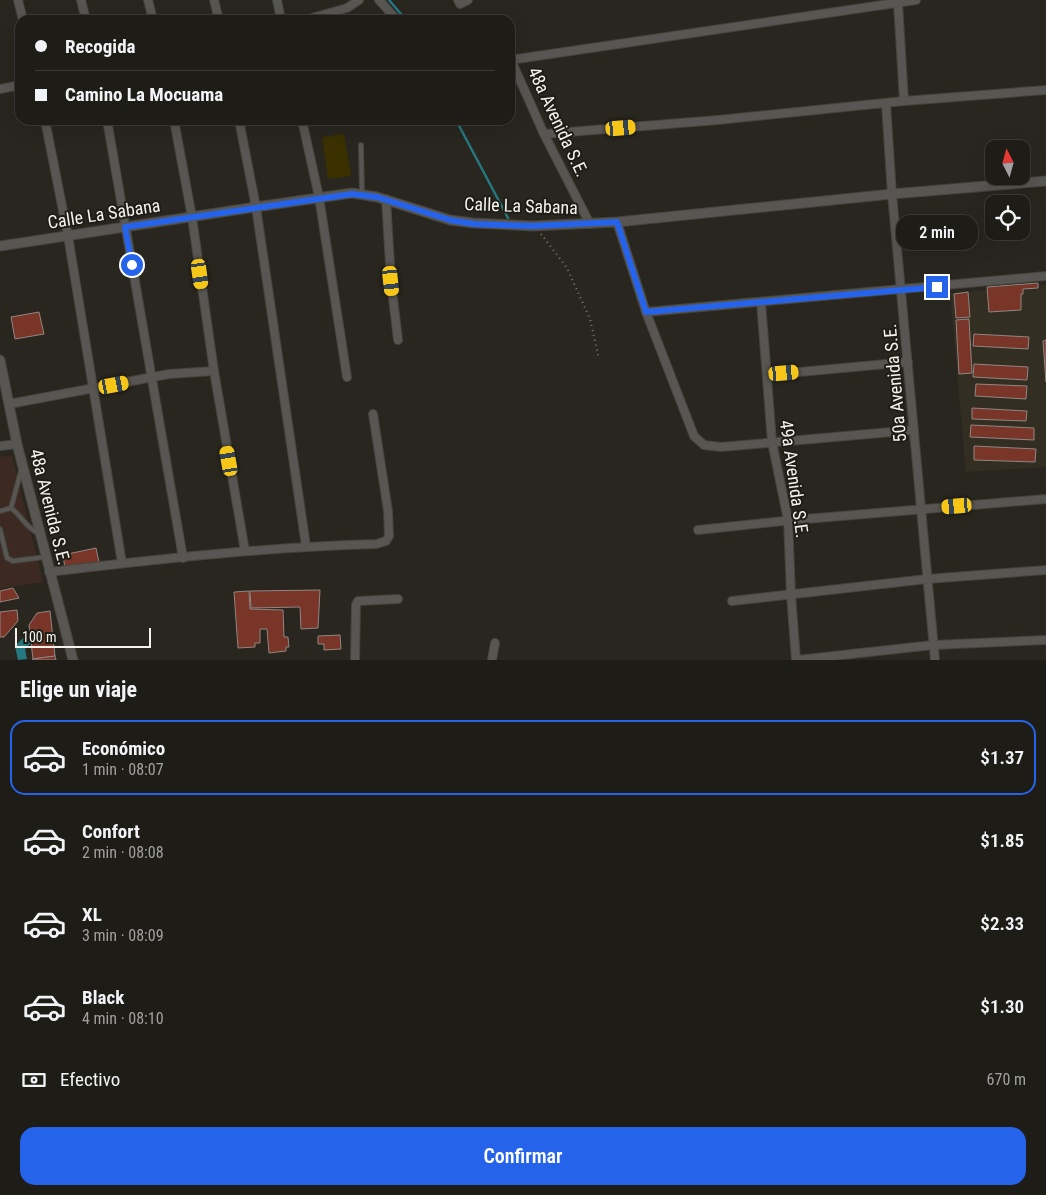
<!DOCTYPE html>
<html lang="es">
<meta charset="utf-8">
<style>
body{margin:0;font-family:"Roboto Condensed",sans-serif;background:#2b2924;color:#f1f3f6;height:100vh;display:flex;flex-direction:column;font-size:19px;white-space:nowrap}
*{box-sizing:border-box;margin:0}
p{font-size:16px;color:#a1a1a1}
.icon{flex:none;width:28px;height:28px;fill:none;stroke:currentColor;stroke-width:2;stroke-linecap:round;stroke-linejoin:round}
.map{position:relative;height:660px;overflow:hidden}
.drawer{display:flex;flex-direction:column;background:#1e1c17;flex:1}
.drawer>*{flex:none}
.banner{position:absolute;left:15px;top:15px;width:500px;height:110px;border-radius:15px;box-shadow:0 5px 20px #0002,0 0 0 1px #3c3a36;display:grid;align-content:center;height:110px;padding:0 20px;background:#1e1c17}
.needle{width:32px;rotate:354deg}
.buttons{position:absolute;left:985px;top:140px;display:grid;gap:10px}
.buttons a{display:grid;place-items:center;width:45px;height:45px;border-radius:10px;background:#1e1c17;box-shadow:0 5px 20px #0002,0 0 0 1px #3c3a36;font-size:25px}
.scale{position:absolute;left:15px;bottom:12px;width:136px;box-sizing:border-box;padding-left:5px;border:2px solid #f4f3ee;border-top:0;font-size:14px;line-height:18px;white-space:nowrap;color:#f4f3ee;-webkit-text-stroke:4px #1e1d16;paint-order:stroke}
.end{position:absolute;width:22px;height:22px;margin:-11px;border:6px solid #2563eb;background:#fff;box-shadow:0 0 0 2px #fff}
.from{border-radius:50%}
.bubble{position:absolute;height:35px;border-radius:15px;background:#1e1c17;box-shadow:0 5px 20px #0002,0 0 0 1px #3c3a36;font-size:16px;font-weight:600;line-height:35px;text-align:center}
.car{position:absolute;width:15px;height:30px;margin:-15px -8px;border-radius:6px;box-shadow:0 0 4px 1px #0007;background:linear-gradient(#f5c518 24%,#345 0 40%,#f5c518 0 76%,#345 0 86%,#f5c518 0)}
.banner b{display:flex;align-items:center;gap:18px;height:48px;font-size:19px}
.banner b+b{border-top:1px solid #3c3a36}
.banner i{width:12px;height:12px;background:#f1f3f6}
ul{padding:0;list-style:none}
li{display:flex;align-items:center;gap:15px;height:75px;margin:0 10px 8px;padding:0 10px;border:2px solid transparent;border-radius:15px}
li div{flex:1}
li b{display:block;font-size:19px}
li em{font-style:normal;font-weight:600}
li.current{border-color:#2563eb}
li>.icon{width:45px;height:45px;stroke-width:1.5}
h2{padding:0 20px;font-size:22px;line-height:60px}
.pay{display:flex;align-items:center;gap:12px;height:55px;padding:0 20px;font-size:19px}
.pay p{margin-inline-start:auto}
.primary-button{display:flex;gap:10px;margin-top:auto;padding:10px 20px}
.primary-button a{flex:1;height:58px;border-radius:15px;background:#2563eb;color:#fff;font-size:20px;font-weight:600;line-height:58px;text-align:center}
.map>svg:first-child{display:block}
.commercial{fill:#3b2922}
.built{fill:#322f22}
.green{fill:#3a3000}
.water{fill:#257780}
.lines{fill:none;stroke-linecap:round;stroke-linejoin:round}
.stream{stroke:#257780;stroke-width:2.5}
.building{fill:#783528;stroke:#918684}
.service-casing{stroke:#45433c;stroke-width:6}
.minor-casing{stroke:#45433c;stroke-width:10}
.tertiary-casing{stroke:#45433c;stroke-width:11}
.path{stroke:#807e78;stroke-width:2;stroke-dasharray:1 4;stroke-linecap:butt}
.service{stroke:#575652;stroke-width:4}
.minor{stroke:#575652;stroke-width:8}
.tertiary{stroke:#575652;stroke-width:9}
.route{stroke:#2563eb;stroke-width:6}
.labels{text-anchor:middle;stroke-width:4;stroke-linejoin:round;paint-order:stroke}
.street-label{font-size:18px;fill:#f4f3ee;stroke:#1e1d16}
</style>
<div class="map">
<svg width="1046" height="660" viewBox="0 0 1046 660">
<rect width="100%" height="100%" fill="#28261f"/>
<polygon class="commercial" points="12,455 43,582 0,589 0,457"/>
<polygon class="built" points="1046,285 1046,467 966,472 950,293"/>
<polygon class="green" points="344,134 351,176 328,179 322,137"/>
<polygon class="water" points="24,637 31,643 25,649 27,659 18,660 15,646"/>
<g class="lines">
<g class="stream">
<polyline points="389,0 406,20"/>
<polyline points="456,120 508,218"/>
</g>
</g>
<g class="building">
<polygon points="1038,283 1038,288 1023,289 1023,294 1021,294 1021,310 989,312 987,287"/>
<polygon points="968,292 970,317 956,318 954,294"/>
<polygon points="39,312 44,334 15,339 11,317"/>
<polygon points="969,319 972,373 959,374 956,320"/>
<polygon points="974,334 1029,337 1028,349 973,346"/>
<polygon points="1046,340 1046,382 1043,341"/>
<polygon points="974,364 1028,367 1027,380 973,377"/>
<polygon points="976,384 1027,386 1026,399 975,396"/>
<polygon points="972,408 1027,411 1026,421 972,419"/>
<polygon points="971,425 1034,428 1034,440 970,437"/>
<polygon points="974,446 1036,449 1035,462 974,460"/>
<polygon points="96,548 99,562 65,568 63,555"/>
<polygon points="13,588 19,598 0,602 0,591"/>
<polygon points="320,590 318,628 301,629 300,607 251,608 250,591"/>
<polygon points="249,591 250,609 283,610 284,637 288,637 289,647 286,647 286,651 269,653 267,629 260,629 260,643 255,643 255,647 238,648 234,592"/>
<polygon points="17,610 18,621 4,637 0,637 0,612"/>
<polygon points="50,611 55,656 33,659 29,625 37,613"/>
<polygon points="340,635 341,649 324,650 324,644 318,644 318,636"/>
<polygon points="55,656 56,660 32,660 33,659"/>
</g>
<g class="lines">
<g class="service-casing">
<g id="service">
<polyline points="361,145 362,193"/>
<polyline points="11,508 21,471"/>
<path d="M 0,511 L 11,508 C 22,516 25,527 38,533"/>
<polyline points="0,529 7,558 13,561 45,557"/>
</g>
</g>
<g class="minor-casing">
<g id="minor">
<polyline points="18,0 23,20"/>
<polyline points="81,0 86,20"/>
<polyline points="148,0 153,20"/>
<polyline points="214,0 219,20"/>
<polyline points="277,0 281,20"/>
<polyline points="379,0 397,20"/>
<polyline points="458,0 460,4 468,0"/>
<polyline points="898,3 904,101"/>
<polyline points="305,20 347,8 359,0"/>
<polyline points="510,60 916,0"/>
<polyline points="511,60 544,134 590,224"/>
<polyline points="0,89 20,85"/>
<polyline points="886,104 892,194 935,660"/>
<polyline points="45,120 68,236 122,563"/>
<polyline points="107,120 183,558"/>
<polyline points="174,120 192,217 214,371 245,551"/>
<polyline points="239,120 256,207 306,546"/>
<polyline points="302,120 319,197 347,377"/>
<polyline points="544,134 718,120 904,101 1046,90"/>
<polyline points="386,199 391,281 398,340"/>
<polyline points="617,222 646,312 694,436 704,445 721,447 914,430"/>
<polyline points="761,302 772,442 788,520 791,594 796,660"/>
<polyline points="646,312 1046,276"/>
<polyline points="767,375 908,362"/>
<polyline points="9,404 169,374 214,371"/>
<polyline points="0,446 17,444"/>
<polyline points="698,530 793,520 1046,499"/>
<path d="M 49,572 C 158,559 267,547 376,544 L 386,541 L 389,536 L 388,511 L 373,414"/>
<polyline points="732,601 927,579 1046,570"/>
<polyline points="355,660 356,605 358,601 398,599"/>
<polyline points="492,660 495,643"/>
<polyline points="797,660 933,645 1046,640"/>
</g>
</g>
<g class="tertiary-casing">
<g id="tertiary">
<polyline points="0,246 256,207 352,193 377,197 450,220 473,223 533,226 617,222 892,194 1046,181"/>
<polyline points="0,360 17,444 73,660"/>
</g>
</g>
<polyline class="path" points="541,234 567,268 590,319 599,359"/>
<use href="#service" class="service"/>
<use href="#minor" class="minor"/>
<use href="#tertiary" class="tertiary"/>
</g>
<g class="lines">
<polyline class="route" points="132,265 125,227 352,194 377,197 450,220 474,224 533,226 617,222 646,312 937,287"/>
</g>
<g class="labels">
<g class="street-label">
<text transform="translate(558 122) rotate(65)" y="6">48a Avenida S.E.</text>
<text transform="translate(521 206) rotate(2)" y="6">Calle La Sabana</text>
<text transform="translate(104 214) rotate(-9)" y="6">Calle La Sabana</text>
<text transform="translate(895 383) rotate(-95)" y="6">50a Avenida S.E.</text>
<text transform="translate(794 479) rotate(82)" y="6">49a Avenida S.E.</text>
<text transform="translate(50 507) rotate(76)" y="6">48a Avenida S.E.</text>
</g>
</g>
</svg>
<div class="buttons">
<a><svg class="needle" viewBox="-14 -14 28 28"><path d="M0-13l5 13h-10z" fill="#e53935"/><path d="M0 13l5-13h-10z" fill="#a1a1a1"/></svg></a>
<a><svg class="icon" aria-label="locate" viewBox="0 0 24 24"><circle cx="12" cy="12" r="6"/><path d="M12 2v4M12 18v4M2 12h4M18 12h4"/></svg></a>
</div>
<div class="scale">100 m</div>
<i class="end from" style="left:132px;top:265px"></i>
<i class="end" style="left:937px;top:287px"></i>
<div class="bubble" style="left:896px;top:215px;width:82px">2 min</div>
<i class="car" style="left:621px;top:128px;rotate:85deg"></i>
<i class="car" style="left:200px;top:274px;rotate:172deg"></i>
<i class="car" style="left:391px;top:281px;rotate:174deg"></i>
<i class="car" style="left:784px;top:373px;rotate:85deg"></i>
<i class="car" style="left:114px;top:385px;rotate:79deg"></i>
<i class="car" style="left:229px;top:461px;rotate:350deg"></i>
<i class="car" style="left:957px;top:506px;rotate:265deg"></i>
<div class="banner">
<b><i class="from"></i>Recogida</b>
<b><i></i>Camino La Mocuama</b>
</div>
</div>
<section class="drawer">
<h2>Elige un viaje</h2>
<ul>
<li class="current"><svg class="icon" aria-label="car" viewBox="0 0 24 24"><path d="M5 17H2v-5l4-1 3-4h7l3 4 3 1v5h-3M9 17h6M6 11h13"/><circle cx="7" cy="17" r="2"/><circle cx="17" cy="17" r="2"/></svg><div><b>Económico</b><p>1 min · 08:07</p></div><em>$1.37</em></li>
<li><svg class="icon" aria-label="car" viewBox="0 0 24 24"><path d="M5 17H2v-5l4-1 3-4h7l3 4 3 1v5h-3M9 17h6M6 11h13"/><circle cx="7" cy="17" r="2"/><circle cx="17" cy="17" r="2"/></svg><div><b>Confort</b><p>2 min · 08:08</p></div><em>$1.85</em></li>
<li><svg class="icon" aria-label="car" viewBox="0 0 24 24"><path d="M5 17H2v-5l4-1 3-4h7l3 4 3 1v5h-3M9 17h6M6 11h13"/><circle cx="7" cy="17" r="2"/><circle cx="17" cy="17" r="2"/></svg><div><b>XL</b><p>3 min · 08:09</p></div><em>$2.33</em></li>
<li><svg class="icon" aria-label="car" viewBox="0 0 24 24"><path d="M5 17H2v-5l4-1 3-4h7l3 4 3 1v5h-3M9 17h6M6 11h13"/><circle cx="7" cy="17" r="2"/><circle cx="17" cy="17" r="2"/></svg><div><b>Black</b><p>4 min · 08:10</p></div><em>$1.30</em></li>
</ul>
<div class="pay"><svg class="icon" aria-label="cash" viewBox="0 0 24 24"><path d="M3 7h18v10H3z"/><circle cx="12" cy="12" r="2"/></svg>Efectivo<p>670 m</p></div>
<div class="primary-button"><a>Confirmar</a></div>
</section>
